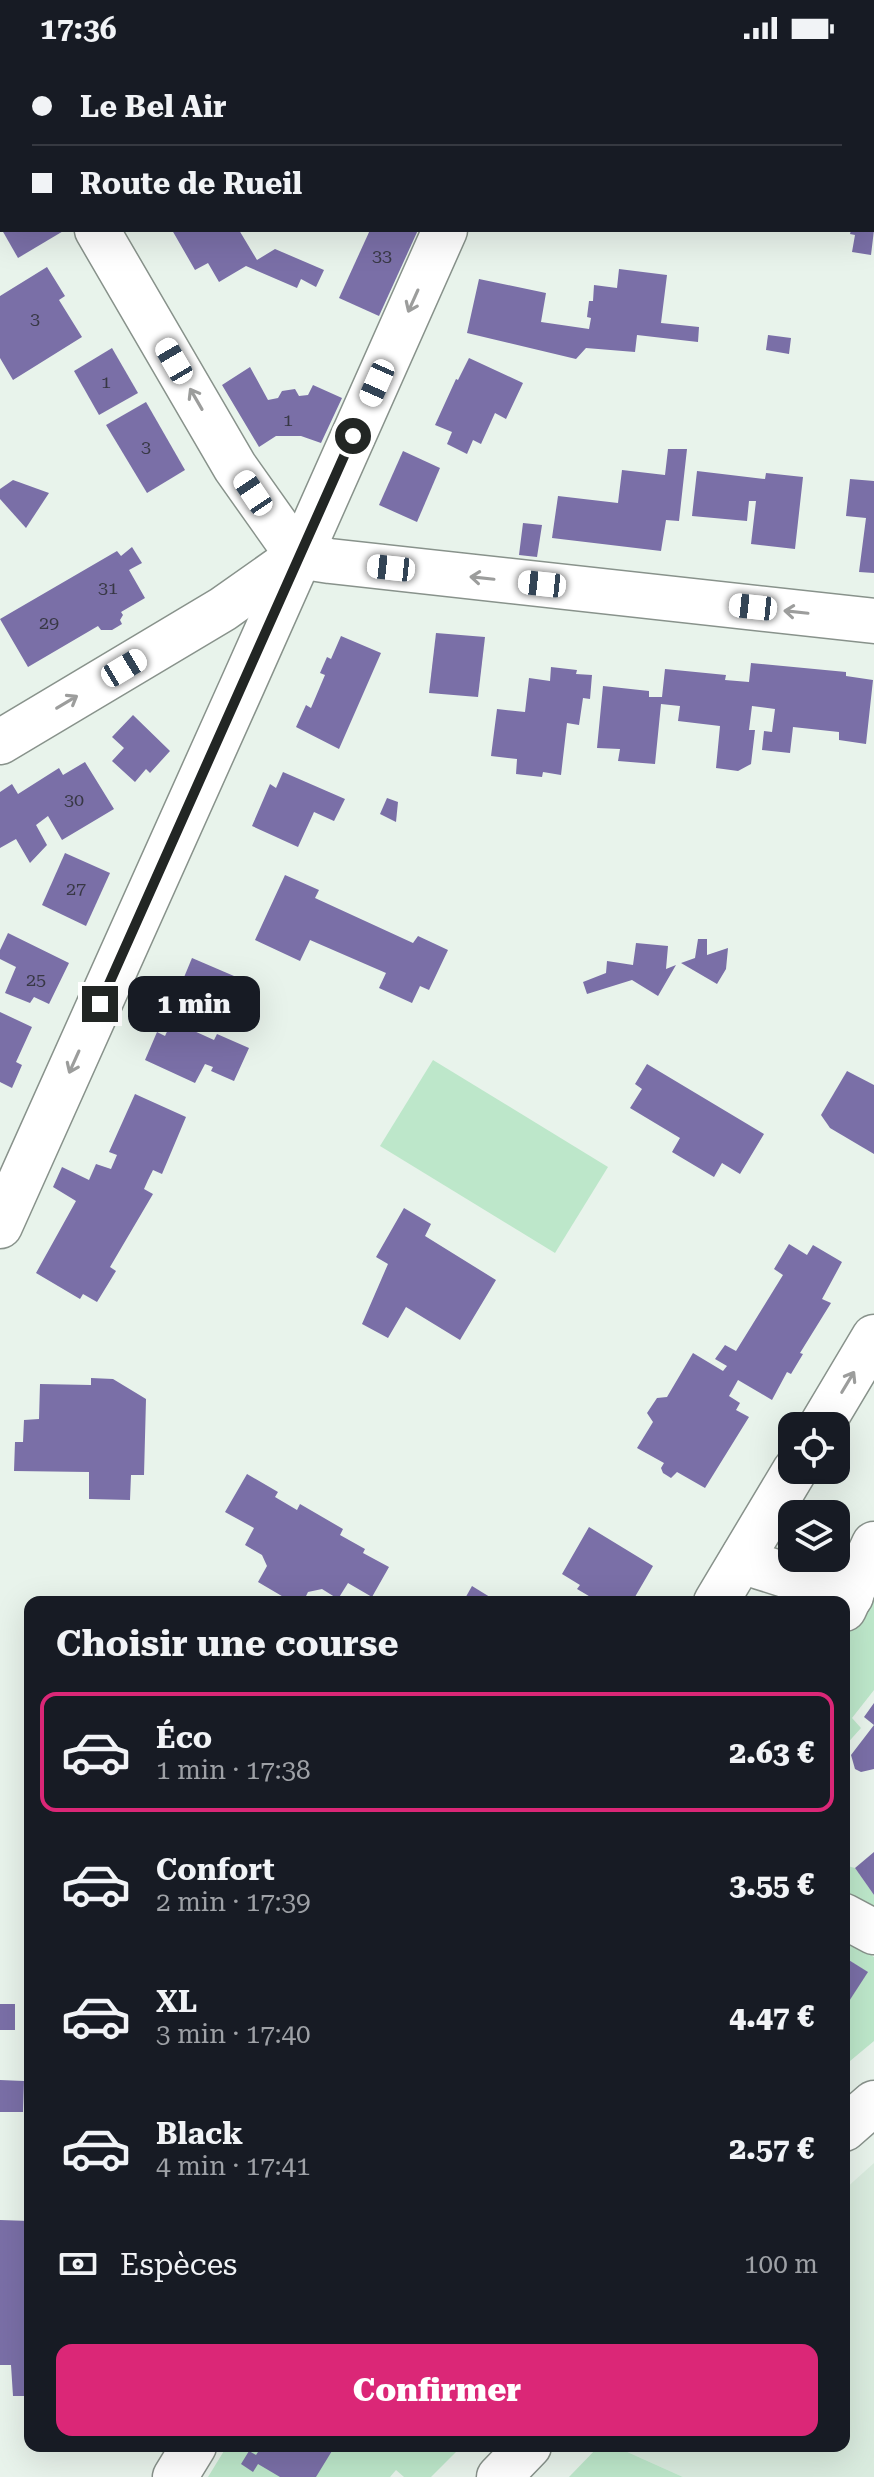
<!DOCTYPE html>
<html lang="fr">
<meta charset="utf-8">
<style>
body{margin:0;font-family:"Roboto Serif",serif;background:#242831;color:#f1f3f6;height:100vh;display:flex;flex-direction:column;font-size:30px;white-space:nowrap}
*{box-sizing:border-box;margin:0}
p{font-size:26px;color:#9ea1a6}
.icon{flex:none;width:44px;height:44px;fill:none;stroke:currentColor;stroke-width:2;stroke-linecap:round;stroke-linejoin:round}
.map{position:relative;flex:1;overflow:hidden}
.side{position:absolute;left:24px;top:1540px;width:826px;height:856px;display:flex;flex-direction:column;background:#171b24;border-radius:16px;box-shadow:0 8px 32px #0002}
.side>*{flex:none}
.hud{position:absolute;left:0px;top:0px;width:874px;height:176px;box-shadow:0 8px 32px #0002;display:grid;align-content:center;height:176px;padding:0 32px;background:#171b24}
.fabs{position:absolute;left:778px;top:1356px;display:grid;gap:16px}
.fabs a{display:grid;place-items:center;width:72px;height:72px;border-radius:16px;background:#171b24;box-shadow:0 8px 32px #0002;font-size:40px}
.end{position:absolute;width:36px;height:36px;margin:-18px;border:10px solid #222624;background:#fff;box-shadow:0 0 0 4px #fff}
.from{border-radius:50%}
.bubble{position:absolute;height:56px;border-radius:16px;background:#171b24;box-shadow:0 8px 32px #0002;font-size:26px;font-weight:800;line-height:56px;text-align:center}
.car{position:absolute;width:24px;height:48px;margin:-24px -12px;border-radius:10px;box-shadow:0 0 6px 2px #0007;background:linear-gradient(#fff 24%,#345 0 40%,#fff 0 76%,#345 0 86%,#fff 0)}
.hud b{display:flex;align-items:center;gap:28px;height:76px;font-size:30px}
.hud b+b{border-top:2px solid #363941}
.hud i{width:20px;height:20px;background:#f1f3f6}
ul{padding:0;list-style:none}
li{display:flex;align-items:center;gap:24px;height:120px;margin:0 16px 12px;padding:0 16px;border:4px solid transparent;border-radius:16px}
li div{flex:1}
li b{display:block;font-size:30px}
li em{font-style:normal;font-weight:800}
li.selected{border-color:#db2777}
li>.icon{width:72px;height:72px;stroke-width:1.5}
h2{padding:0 32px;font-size:36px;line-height:96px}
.pay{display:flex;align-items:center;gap:20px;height:88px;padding:0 32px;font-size:30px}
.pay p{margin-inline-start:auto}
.cta{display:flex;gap:16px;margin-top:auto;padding:16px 32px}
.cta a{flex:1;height:92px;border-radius:16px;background:#db2777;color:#fff;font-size:32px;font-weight:800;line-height:92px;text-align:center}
.status{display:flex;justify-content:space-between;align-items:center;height:56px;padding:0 40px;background:#171b24;direction:ltr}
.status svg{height:22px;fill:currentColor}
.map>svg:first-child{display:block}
.built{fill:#d9ebde}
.green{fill:#bde7ca}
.building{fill:#7a6fa7}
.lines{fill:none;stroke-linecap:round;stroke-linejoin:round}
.minor-casing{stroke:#88928b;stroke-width:47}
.minor{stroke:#fff;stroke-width:44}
.oneway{stroke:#9c9d9c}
.route{stroke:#222624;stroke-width:10}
.labels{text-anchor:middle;stroke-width:8;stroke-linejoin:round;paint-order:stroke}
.number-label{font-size:18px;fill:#383845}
</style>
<div class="status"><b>17:36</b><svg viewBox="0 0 49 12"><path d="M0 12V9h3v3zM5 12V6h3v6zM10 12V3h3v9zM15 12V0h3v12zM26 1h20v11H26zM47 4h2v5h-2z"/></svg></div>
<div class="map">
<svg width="874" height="2421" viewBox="0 0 874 2421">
<rect width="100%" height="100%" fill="#e8f3eb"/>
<polygon class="built" points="874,2107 874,2421 683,2421 614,2390 844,2390 844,2134"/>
<g class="green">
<polygon points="433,1004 608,1111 555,1197 380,1090"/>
<polygon points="874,1528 874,1634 852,1662 861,1672 844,1691 844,1581"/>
<polygon points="844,1809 855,1812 874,1839 874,1869 844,1848"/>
<polygon points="844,1882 874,1901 874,1985 844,2010 844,1965 848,1958 844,1953 867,1916 844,1901"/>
<polygon points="227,2390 462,2390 431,2421 404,2421 396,2414 390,2421 208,2421"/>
<polygon points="599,2390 614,2390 683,2421 569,2421"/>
</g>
<g class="building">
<polygon points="2,174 65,174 18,202"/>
<polygon points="172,174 239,174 257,204 275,193 324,214 316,231 301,223 297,232 246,210 219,226 208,207 195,214"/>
<polygon points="370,174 418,174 379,260 339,242"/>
<polygon points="851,174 874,174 871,199 852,196 855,179 850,178"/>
<polygon points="47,211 65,240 59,244 82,281 13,324 0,302 0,240"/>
<polygon points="619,213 667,219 661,267 699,271 698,286 637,279 635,296 586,292 576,303 467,277 479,223 546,237 541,266 589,273 591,262 587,261 589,245 593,245 594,229 617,232"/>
<polygon points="768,279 791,282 789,298 766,294"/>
<polygon points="112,292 138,337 99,359 74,315"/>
<polygon points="469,302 523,327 506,363 495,357 481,388 473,384 467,398 447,388 452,376 435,369 456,323 458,324"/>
<polygon points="250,311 268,344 278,342 282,335 295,333 299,340 308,339 313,329 342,342 321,387 301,380 276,380 259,391 222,329"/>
<polygon points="146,346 185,414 147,437 106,369"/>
<polygon points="668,393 687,393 679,465 666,464 661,495 552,482 558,440 618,447 622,414 665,419"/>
<polygon points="403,395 440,412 417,466 379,449"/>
<polygon points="697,415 765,423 766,417 803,421 795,493 751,488 756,445 749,445 747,465 692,460"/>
<polygon points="850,423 874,425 874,517 859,516 866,462 846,460"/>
<polygon points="13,424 49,437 26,472 0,443 0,433"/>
<polygon points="523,467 542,469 537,501 519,499"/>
<polygon points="132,491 142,507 129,514 145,542 121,556 123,559 120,564 122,568 112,574 101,574 98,570 28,611 0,563 117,495 121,500"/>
<polygon points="436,577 485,581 478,641 429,637"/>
<polygon points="341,580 381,597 339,693 296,671 306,649 311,652 325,619 320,617 327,601 331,603"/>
<polygon points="751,607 846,616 846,620 873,624 866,688 839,684 839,676 793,671 790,697 762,694 764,675 772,676 775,653 752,650 749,674 755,674 751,708 738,715 716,712 720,670 678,665 680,650 661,648 655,708 618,705 620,693 597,692 603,630 649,635 649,641 662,641 665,613 726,619 725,624 749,626"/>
<polygon points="551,611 577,614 576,618 592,619 590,643 583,642 579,669 567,667 561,719 543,716 542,721 516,718 517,703 491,700 497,653 525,656 529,622 550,625"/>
<polygon points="133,659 170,695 150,717 146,713 135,726 112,705 124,692 112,681"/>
<polygon points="85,706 114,753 62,784 48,760 36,769 47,789 30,807 16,783 0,792 0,736 12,728 18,738 59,712 63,719"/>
<polygon points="283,716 345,743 334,765 314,756 298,791 252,770 270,728 276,732"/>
<polygon points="387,742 398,746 396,766 380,758"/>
<polygon points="65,797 110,817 86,870 42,849"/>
<polygon points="285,819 319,834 315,842 413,887 418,880 448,894 429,934 420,930 412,947 379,932 386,917 310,884 300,905 255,884"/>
<polygon points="8,877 69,907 49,948 34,941 30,947 5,937 16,911 0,903 0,894"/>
<polygon points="698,883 707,883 707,899 728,892 726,913 717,928 681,907 695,902"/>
<polygon points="636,887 668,890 666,913 676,909 658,940 632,924 587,938 583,926 606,917 607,905 633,909"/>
<polygon points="192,902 234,920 217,962 175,943"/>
<polygon points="0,956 32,971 16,1006 22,1009 12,1032 0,1026"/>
<polygon points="172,965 214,984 217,978 249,992 234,1025 211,1015 213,1011 205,1008 195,1027 145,1004 157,976 165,980"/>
<polygon points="647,1008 764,1078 740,1118 722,1107 714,1121 672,1096 680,1082 630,1052 642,1033 635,1028"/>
<polygon points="847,1015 874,1029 874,1098 830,1072 821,1059"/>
<polygon points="135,1038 186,1061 162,1118 153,1114 148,1124 144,1133 153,1138 110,1211 116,1215 97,1246 83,1238 80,1243 36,1217 76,1145 53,1131 62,1111 89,1124 96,1108 111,1113 117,1099 109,1096"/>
<polygon points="404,1152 431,1168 425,1180 496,1224 460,1284 406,1251 388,1282 362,1268 388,1208 376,1201"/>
<polygon points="789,1188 807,1199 813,1189 842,1206 822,1243 831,1247 800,1297 803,1298 791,1318 787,1316 772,1344 738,1324 729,1340 740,1347 736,1354 749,1361 705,1432 677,1416 671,1422 663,1417 661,1412 664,1407 637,1392 653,1366 647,1357 657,1342 667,1341 693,1297 723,1315 727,1310 715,1303 725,1289 736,1295 783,1219 774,1213"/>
<polygon points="91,1322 113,1323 146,1343 144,1419 131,1419 130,1444 89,1443 89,1416 14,1415 15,1386 23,1386 24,1364 39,1363 40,1328 91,1329"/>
<polygon points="247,1418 278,1436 275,1441 297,1454 300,1448 343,1473 340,1479 365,1493 363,1497 389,1511 372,1541 348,1527 338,1543 322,1533 308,1536 303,1546 292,1546 258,1526 267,1510 262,1499 245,1489 254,1472 225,1456"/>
<polygon points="589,1471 653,1510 632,1546 599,1546 577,1533 580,1529 562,1518"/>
<polygon points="472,1530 498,1546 463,1546"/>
<polygon points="874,1647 874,1713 861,1716 855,1713 851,1699 874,1669 864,1661"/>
<polygon points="874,1796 874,1839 855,1812"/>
<polygon points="844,1901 868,1916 844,1953"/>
<rect x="0" y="1948" width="15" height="26"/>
<polygon points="0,2024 24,2025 23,2056 0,2056"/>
<polygon points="0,2164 30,2165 30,2340 13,2340 11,2309 0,2309"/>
<polygon points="262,2390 335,2390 316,2421 280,2421 258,2408 253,2416 241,2408 249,2395 256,2399"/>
</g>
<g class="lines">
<g class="minor-casing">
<g id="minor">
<polyline points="812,0 829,2"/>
<polyline points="30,2 34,0"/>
<polyline points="522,2 523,0"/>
<polyline points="872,7 874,7"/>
<polyline points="0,20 2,19"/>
<polyline points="97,174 235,411 298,500"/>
<polyline points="298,500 330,505 874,565"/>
<polyline points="0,686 223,553 298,500"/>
<path d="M 0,1170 C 150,839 297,506 445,174"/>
<polyline points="821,1370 874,1281"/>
<polyline points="744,1500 760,1511 851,1540"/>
<polyline points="716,1546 795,1414"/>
<polyline points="844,1553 874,1488"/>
<polyline points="844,1860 874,1876"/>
<polyline points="844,2073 874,2047"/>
<polyline points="175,2421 194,2390"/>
<polyline points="499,2421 529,2390"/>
</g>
</g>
<use href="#minor" class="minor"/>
</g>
<defs><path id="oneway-shaft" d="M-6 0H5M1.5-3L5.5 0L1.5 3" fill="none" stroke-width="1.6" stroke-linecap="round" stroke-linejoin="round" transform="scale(2)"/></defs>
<g class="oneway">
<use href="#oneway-shaft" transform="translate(413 245) rotate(114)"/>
<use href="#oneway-shaft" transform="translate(196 343) rotate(-120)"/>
<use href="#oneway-shaft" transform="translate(482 522) rotate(-174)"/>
<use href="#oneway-shaft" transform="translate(796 556) rotate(-174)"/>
<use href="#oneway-shaft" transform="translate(67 646) rotate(-31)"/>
<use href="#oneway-shaft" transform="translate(74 1006) rotate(114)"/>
<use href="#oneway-shaft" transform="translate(848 1326) rotate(-59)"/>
</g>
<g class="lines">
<polyline class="route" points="100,948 353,380"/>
</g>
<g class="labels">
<g class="number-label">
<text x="382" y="206">33</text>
<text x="35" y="269">3</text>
<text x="106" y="332">1</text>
<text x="288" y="370">1</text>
<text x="146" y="397">3</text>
<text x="108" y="538">31</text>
<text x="49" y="573">29</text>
<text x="74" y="750">30</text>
<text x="76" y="839">27</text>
<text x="36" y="930">25</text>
</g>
</g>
</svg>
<div class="fabs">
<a><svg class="icon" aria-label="locate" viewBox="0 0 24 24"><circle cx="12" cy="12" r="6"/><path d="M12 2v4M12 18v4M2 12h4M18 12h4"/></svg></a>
<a><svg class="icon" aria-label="layers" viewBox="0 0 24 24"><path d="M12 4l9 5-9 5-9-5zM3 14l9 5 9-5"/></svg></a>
</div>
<i class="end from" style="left:353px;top:380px"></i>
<i class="end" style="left:100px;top:948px"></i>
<div class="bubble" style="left:128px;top:920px;width:132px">1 min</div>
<i class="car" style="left:174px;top:305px;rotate:330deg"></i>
<i class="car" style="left:377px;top:327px;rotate:204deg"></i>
<i class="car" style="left:253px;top:437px;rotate:326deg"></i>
<i class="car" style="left:391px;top:512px;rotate:276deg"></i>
<i class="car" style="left:542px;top:528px;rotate:276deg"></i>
<i class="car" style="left:753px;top:551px;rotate:276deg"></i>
<i class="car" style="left:124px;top:612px;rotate:59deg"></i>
<div class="hud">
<b><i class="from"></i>Le Bel Air</b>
<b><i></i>Route de Rueil</b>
</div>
<section class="side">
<h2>Choisir une course</h2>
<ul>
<li class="selected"><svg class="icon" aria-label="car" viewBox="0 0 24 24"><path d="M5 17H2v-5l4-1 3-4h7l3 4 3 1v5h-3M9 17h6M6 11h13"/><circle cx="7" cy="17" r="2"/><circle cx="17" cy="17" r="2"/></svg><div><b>Éco</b><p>1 min · 17:38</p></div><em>2.63 €</em></li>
<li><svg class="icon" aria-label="car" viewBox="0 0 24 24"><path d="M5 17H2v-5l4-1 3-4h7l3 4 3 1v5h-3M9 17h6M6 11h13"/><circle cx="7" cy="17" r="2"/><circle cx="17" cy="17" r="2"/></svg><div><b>Confort</b><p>2 min · 17:39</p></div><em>3.55 €</em></li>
<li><svg class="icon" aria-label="car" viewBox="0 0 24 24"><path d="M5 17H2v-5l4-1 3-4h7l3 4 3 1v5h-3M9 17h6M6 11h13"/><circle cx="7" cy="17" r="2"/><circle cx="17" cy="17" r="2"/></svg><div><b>XL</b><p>3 min · 17:40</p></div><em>4.47 €</em></li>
<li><svg class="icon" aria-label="car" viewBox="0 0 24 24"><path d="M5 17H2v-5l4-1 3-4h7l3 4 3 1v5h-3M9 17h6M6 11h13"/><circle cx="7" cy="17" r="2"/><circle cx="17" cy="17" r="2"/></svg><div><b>Black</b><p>4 min · 17:41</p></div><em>2.57 €</em></li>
</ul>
<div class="pay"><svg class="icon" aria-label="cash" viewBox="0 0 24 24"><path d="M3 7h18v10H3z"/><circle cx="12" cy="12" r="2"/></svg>Espèces<p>100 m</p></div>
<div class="cta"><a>Confirmer</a></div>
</section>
</div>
